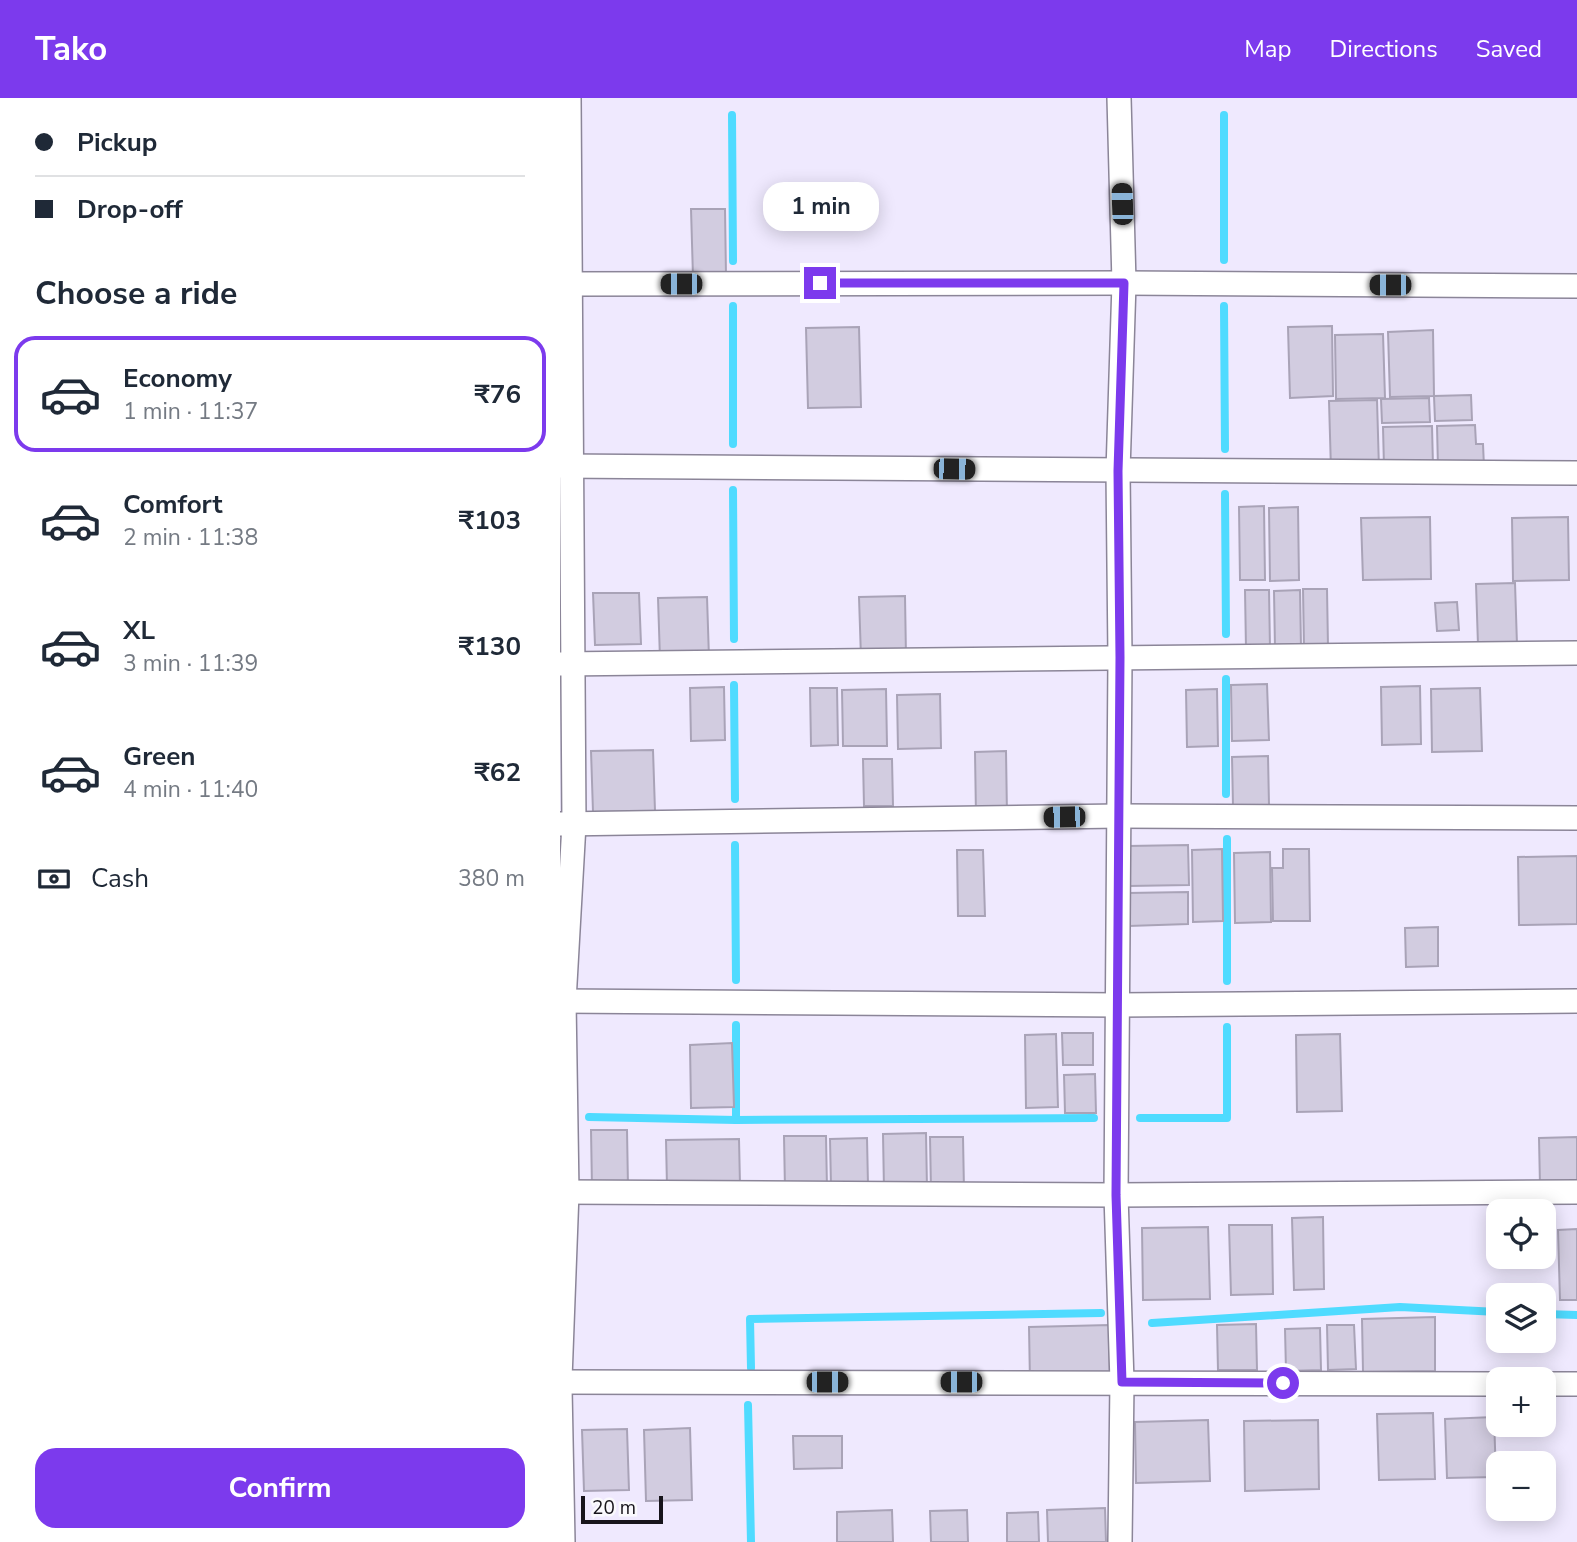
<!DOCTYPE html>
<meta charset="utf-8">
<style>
body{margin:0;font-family:"Nunito Sans",sans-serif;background:#f2f2f3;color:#1f2937;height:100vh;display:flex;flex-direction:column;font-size:26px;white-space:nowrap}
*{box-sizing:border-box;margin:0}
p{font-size:23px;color:#747a83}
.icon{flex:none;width:38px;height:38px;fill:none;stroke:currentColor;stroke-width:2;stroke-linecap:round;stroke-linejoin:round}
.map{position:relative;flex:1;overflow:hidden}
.side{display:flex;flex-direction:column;background:#fff;width:560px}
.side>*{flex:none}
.hud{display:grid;align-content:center;height:154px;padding:0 35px;background:#fff}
.fabs{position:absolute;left:926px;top:1101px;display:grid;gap:14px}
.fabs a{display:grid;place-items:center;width:70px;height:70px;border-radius:14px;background:#fff;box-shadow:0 4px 18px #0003;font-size:35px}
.scale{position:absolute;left:21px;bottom:18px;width:82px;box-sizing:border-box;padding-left:7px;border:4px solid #17141b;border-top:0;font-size:19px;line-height:24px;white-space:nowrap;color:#17141b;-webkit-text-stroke:5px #faf9fd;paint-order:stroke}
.end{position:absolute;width:32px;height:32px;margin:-16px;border:9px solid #7c3aed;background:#fff;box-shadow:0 0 0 4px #fff}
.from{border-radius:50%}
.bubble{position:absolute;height:49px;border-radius:21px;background:#fff;box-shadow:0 4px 18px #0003;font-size:23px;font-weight:700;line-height:49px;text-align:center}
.car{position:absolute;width:21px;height:42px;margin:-21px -10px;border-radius:9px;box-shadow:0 0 5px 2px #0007;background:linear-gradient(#222 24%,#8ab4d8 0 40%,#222 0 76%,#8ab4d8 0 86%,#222 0)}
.hud b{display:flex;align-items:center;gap:24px;height:66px;font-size:26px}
.hud b+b{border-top:2px solid #e0e1e3}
.hud i{width:18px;height:18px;background:#1f2937}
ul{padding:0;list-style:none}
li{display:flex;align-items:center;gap:21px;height:116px;margin:0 14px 10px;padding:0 21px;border:4px solid transparent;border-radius:21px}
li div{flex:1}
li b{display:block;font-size:26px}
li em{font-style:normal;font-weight:700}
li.current{border-color:#7c3aed}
li>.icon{width:63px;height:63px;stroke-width:1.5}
h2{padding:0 35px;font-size:32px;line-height:84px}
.pay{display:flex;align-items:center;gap:18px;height:77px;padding:0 35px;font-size:26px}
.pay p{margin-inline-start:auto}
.cta{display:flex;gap:14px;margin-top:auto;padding:14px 35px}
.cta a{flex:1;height:80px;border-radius:21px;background:#7c3aed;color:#fff;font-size:28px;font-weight:700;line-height:80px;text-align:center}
header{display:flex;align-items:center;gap:42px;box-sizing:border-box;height:98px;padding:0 35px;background:#7c3aed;color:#fff}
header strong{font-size:33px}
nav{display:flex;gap:38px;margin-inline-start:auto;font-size:24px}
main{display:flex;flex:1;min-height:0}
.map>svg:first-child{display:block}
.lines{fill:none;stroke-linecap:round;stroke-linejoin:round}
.stream{stroke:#4fdbff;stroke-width:8}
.building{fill:#d2cce0;stroke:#a9a3b7;stroke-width:2}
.street-casing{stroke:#8b8598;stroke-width:26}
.street{stroke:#fff;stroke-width:23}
.route{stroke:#7c3aed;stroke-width:9}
</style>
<header>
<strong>Tako</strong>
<nav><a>Map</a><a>Directions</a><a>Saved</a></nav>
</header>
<main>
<section class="side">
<div class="hud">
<b><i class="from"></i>Pickup</b>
<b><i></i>Drop-off</b>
</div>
<h2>Choose a ride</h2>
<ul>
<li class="current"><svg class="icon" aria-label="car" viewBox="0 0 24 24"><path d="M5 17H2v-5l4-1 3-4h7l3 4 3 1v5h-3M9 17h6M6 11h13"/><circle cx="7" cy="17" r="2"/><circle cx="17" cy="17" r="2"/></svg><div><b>Economy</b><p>1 min · 11:37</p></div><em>₹76</em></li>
<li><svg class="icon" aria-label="car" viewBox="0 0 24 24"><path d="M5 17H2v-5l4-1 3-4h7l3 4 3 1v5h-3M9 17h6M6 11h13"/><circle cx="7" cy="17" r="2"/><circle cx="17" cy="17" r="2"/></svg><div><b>Comfort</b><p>2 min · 11:38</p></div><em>₹103</em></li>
<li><svg class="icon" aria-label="car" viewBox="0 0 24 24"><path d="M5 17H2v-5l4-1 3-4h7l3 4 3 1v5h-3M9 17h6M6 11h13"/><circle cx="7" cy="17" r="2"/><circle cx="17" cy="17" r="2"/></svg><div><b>XL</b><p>3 min · 11:39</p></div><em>₹130</em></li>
<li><svg class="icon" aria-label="car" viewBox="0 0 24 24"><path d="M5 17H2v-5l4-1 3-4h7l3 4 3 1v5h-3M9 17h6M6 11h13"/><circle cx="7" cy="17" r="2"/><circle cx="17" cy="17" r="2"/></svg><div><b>Green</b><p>4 min · 11:40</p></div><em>₹62</em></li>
</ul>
<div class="pay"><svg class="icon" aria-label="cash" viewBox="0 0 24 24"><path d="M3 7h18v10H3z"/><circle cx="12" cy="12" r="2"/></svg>Cash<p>380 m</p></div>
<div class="cta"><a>Confirm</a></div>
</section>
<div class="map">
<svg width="1017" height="1444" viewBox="0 0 1017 1444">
<rect width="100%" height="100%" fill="#efe9fe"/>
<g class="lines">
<g class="stream">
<polyline points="172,17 173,163"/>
<polyline points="664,17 664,162"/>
<polyline points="173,208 173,346"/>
<polyline points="664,208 665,351"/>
<polyline points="173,392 174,541"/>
<polyline points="665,396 666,536"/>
<polyline points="666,581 666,696"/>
<polyline points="174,587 175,701"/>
<polyline points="667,741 667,883"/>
<polyline points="175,747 176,882"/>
<polyline points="176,927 176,1022 534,1020"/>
<polyline points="29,1019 176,1022"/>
<polyline points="580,1020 667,1020 667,929"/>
<polyline points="984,1216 1017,1217"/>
<polyline points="592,1225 840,1209 938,1214"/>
<polyline points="191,1270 190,1221 541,1215"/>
<polyline points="188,1307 191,1444"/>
</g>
</g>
<g class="building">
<polygon points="131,111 165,111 166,178 133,179"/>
<polygon points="772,228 773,298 730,300 728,229"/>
<polygon points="299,229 301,309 248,310 246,230"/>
<polygon points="873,232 874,298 830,299 828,234"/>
<polygon points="823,236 825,300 776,301 775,237"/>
<polygon points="911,297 912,322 875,323 874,298"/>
<polygon points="869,300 870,324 822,325 821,301"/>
<polygon points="817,302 819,371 771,372 769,303"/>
<polygon points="915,327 916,346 923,346 924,369 878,370 877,328"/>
<polygon points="872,328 873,368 824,369 823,329"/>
<polygon points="704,408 705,482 680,482 679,409"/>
<polygon points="738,409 739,482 710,483 709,410"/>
<polygon points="870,419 871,481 803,482 801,420"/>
<polygon points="1008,419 1009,482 953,483 952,420"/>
<polygon points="955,485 957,547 918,547 916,486"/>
<polygon points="743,491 767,491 768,549 744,550"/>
<polygon points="685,492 709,492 710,551 686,551"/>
<polygon points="740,492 741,550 715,551 714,493"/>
<polygon points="33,495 79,495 81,546 35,547"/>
<polygon points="345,498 346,559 301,560 299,499"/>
<polygon points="147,499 149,560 100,561 98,500"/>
<polygon points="897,504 899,532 877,533 875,505"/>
<polygon points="707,586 709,642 672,643 671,587"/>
<polygon points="860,588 861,646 822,647 821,589"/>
<polygon points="164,589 165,642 131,643 130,590"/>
<polygon points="250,590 277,590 278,647 251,648"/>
<polygon points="920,590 922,653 872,654 871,591"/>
<polygon points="326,591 327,648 283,648 282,592"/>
<polygon points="657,591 658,648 627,649 626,592"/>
<polygon points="380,596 381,650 338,651 337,597"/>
<polygon points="93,652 95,713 33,714 31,653"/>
<polygon points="446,653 447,717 416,718 415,654"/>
<polygon points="708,658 709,707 673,708 672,659"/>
<polygon points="303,661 332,661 333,708 304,708"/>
<polygon points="628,747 629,787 569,788 568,748"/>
<polygon points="662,751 663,823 633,824 632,752"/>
<polygon points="723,751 749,751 750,823 713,823 712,770 723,770"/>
<polygon points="397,752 423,752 425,818 398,818"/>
<polygon points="710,754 711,824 675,825 674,755"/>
<polygon points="1017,758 1017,826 959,827 958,759"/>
<polygon points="628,794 628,826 569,828 568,795"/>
<polygon points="878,829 878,868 846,869 845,830"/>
<polygon points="502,935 533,935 533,967 503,967"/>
<polygon points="496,936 498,1009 466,1010 465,937"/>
<polygon points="780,936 782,1013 737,1014 736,937"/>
<polygon points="172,945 174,1009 131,1010 130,947"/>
<polygon points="535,976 536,1015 505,1015 504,977"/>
<polygon points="31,1032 67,1032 68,1089 32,1090"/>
<polygon points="366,1035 367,1091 324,1092 323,1036"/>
<polygon points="224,1038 266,1038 267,1091 225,1092"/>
<polygon points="370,1039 403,1039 404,1092 371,1092"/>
<polygon points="1017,1039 1017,1086 980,1087 979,1040"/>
<polygon points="307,1040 308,1087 271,1088 270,1041"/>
<polygon points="179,1041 180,1087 107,1088 106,1042"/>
<polygon points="763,1119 764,1191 734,1192 732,1120"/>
<polygon points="669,1127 712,1127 713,1196 671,1197"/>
<polygon points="648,1129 650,1201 583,1202 582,1130"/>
<polygon points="1017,1131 1017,1202 1000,1202 998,1132"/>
<polygon points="875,1219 875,1273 803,1274 802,1221"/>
<polygon points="696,1226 697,1272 658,1272 657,1227"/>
<polygon points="549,1227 550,1282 470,1284 469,1229"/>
<polygon points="767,1227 794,1227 796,1271 768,1272"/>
<polygon points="760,1230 761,1272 726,1273 725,1231"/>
<polygon points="873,1315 875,1381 819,1382 817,1316"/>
<polygon points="934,1319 936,1379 887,1380 885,1321"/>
<polygon points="648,1322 650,1383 576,1385 575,1324"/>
<polygon points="758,1322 759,1391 685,1393 684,1323"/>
<polygon points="130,1330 132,1402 86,1403 84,1332"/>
<polygon points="67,1331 69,1392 24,1393 22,1332"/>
<polygon points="233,1338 282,1338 282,1370 234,1371"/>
<polygon points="545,1410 546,1444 488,1444 487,1412"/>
<polygon points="332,1412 333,1444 277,1444 277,1414"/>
<polygon points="407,1412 408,1444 371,1444 370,1413"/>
<polygon points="478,1414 479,1444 447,1444 447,1415"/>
</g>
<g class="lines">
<g class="street-casing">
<g id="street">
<polyline points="559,0 564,185 558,373 560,559 556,1097 562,1284 560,1444"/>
<polyline points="0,186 564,185 1017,188"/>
<polyline points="0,368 1017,375"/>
<polyline points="0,566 1017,555"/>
<polyline points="0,726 559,718 1017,720"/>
<polyline points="0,903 558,907 1017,903"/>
<polyline points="0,1094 556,1097 1017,1094"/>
<polyline points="0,1281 7,1094 4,903 14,726 9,0"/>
<polyline points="0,1284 938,1286"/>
<polyline points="984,1286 1017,1286"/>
<polyline points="0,1290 3,1444"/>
</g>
</g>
<use href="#street" class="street"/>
</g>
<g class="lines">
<polyline class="route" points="260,185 564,185 558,373 560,559 556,1097 562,1284 723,1285"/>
</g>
</svg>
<div class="fabs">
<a><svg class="icon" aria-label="locate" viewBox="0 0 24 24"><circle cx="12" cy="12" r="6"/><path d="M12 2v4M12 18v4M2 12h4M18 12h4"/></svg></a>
<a><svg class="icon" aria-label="layers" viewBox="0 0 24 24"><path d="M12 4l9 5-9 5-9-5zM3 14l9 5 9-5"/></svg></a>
<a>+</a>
<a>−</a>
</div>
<div class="scale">20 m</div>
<i class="end from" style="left:723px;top:1285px"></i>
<i class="end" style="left:260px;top:185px"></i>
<div class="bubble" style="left:203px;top:84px;width:116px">1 min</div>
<i class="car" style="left:562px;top:106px;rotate:358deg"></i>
<i class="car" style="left:121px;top:186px;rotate:270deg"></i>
<i class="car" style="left:830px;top:187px;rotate:270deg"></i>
<i class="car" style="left:394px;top:371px;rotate:91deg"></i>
<i class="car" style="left:504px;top:719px;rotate:269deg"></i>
<i class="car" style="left:267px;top:1284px;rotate:90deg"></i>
<i class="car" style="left:401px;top:1284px;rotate:270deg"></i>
</div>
</main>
